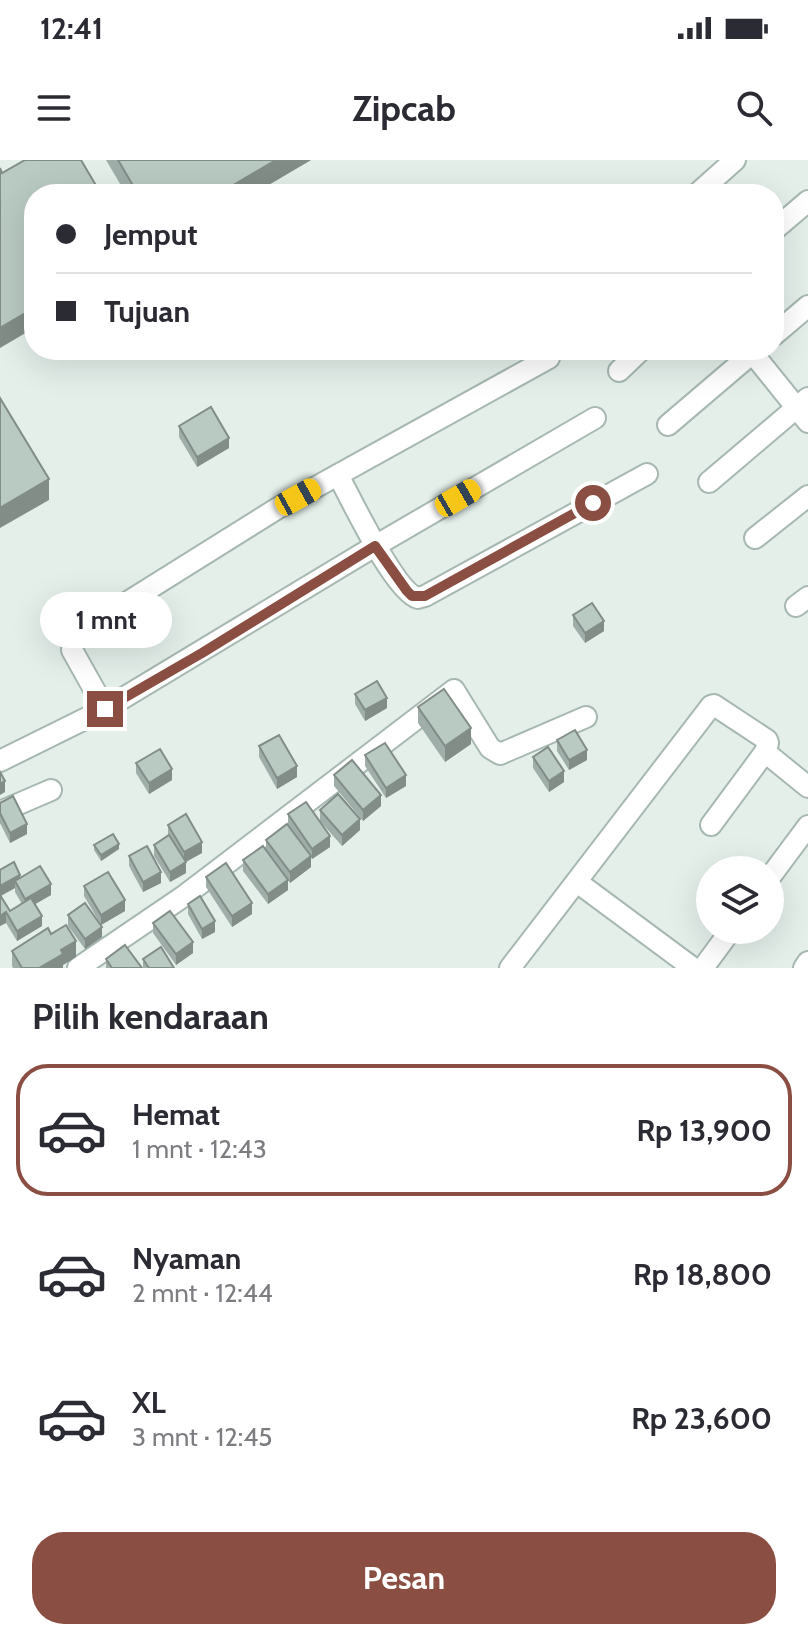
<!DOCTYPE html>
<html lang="id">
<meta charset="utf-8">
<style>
body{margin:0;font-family:Cabin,sans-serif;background:#f7f7f7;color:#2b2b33;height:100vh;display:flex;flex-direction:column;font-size:30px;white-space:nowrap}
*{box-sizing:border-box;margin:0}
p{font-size:26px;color:#7c7c81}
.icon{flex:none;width:44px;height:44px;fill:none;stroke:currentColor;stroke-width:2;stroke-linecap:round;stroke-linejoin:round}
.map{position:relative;height:808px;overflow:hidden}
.sheet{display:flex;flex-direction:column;background:#fff;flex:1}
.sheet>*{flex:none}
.guide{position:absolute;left:24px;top:24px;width:760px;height:176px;border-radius:32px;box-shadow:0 8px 32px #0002;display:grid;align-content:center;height:176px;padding:0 32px;background:#fff}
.tools{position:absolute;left:696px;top:696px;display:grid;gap:16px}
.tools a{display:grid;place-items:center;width:88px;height:88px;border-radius:50%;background:#fff;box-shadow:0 8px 32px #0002;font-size:40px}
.end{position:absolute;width:36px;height:36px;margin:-18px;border:10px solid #8a4f42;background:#fff;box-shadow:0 0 0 4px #fff}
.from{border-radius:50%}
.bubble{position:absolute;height:56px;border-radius:28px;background:#fff;box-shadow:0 8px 32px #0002;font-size:26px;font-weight:800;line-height:56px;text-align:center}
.car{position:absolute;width:24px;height:48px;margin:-24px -12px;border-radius:10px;box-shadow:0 0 6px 2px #0007;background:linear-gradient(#f5c518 24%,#345 0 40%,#f5c518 0 76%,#345 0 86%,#f5c518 0)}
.guide b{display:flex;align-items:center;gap:28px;height:76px;font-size:30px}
.guide b+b{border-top:2px solid #e1e1e2}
.guide i{width:20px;height:20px;background:#2b2b33}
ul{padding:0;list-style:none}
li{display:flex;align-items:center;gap:24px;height:132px;margin:0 16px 12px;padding:0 16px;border:4px solid transparent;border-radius:32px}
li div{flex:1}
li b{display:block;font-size:30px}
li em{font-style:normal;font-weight:800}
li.active{border-color:#8a4f42}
li>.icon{width:72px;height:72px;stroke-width:1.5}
h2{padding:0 32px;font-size:36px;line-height:96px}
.action{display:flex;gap:16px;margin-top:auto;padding:16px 32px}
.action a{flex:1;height:92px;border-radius:32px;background:#8a4f42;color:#fff;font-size:32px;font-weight:800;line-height:92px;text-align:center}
.status{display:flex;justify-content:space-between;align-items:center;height:56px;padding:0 40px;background:#fff;direction:ltr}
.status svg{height:22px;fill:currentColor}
header{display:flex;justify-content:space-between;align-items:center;height:104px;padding:0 32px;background:#fff;font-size:36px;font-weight:800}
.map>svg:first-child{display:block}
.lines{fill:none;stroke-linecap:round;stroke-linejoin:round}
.minor-casing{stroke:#a6b8b1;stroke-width:24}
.minor{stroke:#fff;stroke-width:20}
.wall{fill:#9faea8;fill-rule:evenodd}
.shaded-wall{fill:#828d88}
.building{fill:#b9cac3;stroke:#828d88;stroke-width:2}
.route{stroke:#8a4f42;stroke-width:10}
</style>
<div class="status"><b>12:41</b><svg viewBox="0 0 49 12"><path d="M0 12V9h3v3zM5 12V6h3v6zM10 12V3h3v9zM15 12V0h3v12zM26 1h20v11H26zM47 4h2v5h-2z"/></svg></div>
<header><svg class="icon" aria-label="menu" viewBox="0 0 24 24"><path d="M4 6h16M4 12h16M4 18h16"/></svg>Zipcab<svg class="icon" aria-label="search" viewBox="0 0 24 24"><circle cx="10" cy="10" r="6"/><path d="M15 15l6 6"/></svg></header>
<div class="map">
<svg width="808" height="808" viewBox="0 0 808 808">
<rect width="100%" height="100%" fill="#e4efea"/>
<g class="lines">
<g class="minor-casing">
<g id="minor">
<polyline points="697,34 735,0"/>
<polyline points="774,70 808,41"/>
<polyline points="774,175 808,146"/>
<polyline points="750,190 808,262"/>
<polyline points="619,211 641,190"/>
<polyline points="668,265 756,190"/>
<path d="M 338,315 C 351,339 395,432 418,438 L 425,436 L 647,314"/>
<polyline points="709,322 808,238"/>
<polyline points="755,378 808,336"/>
<polyline points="796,446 808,437"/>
<polyline points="105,549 72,490 75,475 278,348 549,198"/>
<polyline points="0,601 105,549 375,386 595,258"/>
<polyline points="0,652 51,630"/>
<polyline points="711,665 765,592"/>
<polyline points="770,717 808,666"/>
<polyline points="577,722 693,808"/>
<polyline points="78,808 184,736 454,530 490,588 500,594 586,557"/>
<polyline points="510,808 711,546 714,545 767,580 768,583 765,592 808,627"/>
<polyline points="703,808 731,770"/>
<polyline points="804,808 808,802"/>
</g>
</g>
<use href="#minor" class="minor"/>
</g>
<g class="wall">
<polygon points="106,0 311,0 253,34 126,34"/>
<polygon points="179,266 229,288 197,307 179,277"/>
<polygon points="573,455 604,471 585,483 573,466"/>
<polygon points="355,534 387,548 365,561 355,544"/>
<polygon points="418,547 471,584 445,602 418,563"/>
<polygon points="557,580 587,600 569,610 557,591"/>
<polygon points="259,586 297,617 277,629 259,597"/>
<polygon points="365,595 406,626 386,638 365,606"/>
<polygon points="533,597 564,622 549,632 533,608"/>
<polygon points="136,603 172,620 149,634 136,613"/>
<polygon points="334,615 381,646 363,661 334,626"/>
<polygon points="0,643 27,674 10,683 0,663"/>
<polygon points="320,650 360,670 342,686 320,661"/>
<polygon points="288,654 330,687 312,699 311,698 311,707 290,723 279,708 288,730 268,744 243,711 243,700 266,690 266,680 288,665"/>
<polygon points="168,665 202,693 185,702 186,713 170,722 154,696 154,685 168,676"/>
<polygon points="94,685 119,689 101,701 94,690"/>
<polygon points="129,696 161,723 143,732 129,706"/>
<path d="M 0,710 L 20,718 L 51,735 L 35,744 L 42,766 L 17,781 L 6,763 L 0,766 ZM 15,728 L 15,732 L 22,744 L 10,751 L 1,736 Z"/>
<polygon points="206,717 252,754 232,767 206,727"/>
<polygon points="84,726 125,751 101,765 84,736"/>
<polygon points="188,744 215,772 202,779 188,754"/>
<polygon points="68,755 102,777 85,789 68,766"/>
<polygon points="153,763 193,793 176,805 153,773"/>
<polygon points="51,774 76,797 63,805 63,808 13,808 12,806 12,791"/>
<polygon points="106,799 142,808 97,808 106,808"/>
<polygon points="143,799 174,808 143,808"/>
</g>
<g class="shaded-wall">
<polygon points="276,0 311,0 253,34 218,34"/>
<polygon points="34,148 34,168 0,188 0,168"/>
<polygon points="229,278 229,288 197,307 197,297"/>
<polygon points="49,319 49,340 0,368 0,348"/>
<polygon points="604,461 604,471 585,483 585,473"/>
<polygon points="387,538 387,548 365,561 365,550"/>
<polygon points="471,568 471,584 445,602 445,586"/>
<polygon points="587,590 587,600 569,610 569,600"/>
<polygon points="297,606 297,617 277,629 277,618"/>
<polygon points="172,609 172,620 149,634 149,623"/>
<polygon points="564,611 564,622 549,632 549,621"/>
<polygon points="406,615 406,626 386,638 386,628"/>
<polygon points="5,621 5,632 0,635 0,624"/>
<polygon points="381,635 381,646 363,661 363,650"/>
<polygon points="360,659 360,670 342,686 342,675"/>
<polygon points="27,664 27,674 10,683 10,673"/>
<polygon points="330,676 330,687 312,699 312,689"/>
<polygon points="202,682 202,693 184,703 184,692"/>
<polygon points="119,684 119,689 101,701 101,695"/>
<polygon points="311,696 311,707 290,723 290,712"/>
<polygon points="186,702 186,713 170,722 170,712"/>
<polygon points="161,712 161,723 143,732 143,722"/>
<polygon points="20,715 20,725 15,721 15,728 0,736 0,726"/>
<polygon points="288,720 288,730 268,744 268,734"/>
<polygon points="51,724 51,735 25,750 25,739"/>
<polygon points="125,740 125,751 101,765 101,755"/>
<polygon points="252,743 252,754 232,767 232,756"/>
<polygon points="6,752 6,763 0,766 0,756"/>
<polygon points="42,756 42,766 17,781 17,771"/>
<polygon points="215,761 215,772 202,779 202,769"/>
<polygon points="102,767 102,777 85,789 85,779"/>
<polygon points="76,781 76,797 63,805 63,808 39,808 61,790"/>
<polygon points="193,782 193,793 176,805 176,794"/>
</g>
<g class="building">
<polygon points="25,0 81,0 101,34 34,34 34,148 0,168 0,8 2,13"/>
<polygon points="118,0 276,0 218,34 138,34"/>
<polygon points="0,238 49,319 0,348"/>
<polygon points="211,247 229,278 197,297 179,266"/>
<polygon points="592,443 604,461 585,473 573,455"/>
<polygon points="377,521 387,538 365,550 355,534"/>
<polygon points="444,529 471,568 445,586 418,547"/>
<polygon points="575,570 587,590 569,600 557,580"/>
<polygon points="279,575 297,606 277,618 259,586"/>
<polygon points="385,583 406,615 386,628 365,595"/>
<polygon points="548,587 564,611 549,621 533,597"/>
<polygon points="160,589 172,609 149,623 136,603"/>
<polygon points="352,600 381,635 363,650 334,615"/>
<polygon points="0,612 5,621 0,624"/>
<polygon points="338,634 360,659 342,675 320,650"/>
<polygon points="13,636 27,664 10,673 0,653 0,643"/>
<polygon points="306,642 330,676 312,689 288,654"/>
<polygon points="186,654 202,682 184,692 168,665"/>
<polygon points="287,664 311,696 290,712 266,680"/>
<polygon points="113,674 119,684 101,695 94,685"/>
<polygon points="169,675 186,702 170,712 154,685"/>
<polygon points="147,686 161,712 143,722 129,696"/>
<polygon points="263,686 288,720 268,734 243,700"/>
<polygon points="14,702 20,715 0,726 0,710"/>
<polygon points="226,703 252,743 232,756 206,717"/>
<polygon points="40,706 51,724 25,739 15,721"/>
<polygon points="108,712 125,740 101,755 84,726"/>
<polygon points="0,735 10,751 31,738 42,756 17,771 6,752 0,756"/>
<polygon points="200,736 215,761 202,769 188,744"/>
<polygon points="85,743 102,767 85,779 68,755"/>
<polygon points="170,751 193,782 176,794 153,763"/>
<polygon points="66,765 76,781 61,790 63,794 39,808 22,808 12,791 48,768 51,774"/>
<polygon points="125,785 142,808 112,808 106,799"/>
<polygon points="161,787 174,808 149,808 143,799"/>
</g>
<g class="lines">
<polyline class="route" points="105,549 202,493 375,386 407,431 412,436 425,436 593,343"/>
</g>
</svg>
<div class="tools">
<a><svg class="icon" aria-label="layers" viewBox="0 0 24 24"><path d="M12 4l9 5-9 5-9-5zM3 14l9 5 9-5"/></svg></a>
</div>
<i class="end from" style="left:593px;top:343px"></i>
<i class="end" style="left:105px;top:549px"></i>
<div class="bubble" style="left:40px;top:432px;width:132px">1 mnt</div>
<i class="car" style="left:298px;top:337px;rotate:61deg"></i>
<i class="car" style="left:458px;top:338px;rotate:60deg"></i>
<div class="guide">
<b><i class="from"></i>Jemput</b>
<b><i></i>Tujuan</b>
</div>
</div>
<section class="sheet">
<h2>Pilih kendaraan</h2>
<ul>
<li class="active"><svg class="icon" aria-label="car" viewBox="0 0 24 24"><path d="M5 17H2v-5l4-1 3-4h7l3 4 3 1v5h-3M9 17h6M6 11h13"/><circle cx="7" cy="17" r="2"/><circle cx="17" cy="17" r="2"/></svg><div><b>Hemat</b><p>1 mnt · 12:43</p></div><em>Rp 13,900</em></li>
<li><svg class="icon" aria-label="car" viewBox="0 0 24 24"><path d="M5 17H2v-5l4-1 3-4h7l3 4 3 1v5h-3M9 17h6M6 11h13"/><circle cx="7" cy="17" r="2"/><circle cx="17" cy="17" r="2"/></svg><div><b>Nyaman</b><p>2 mnt · 12:44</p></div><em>Rp 18,800</em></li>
<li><svg class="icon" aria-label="car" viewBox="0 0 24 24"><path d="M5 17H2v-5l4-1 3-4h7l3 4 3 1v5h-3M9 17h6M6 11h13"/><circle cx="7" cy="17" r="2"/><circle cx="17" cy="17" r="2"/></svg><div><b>XL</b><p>3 mnt · 12:45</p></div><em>Rp 23,600</em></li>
</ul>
<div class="action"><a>Pesan</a></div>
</section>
